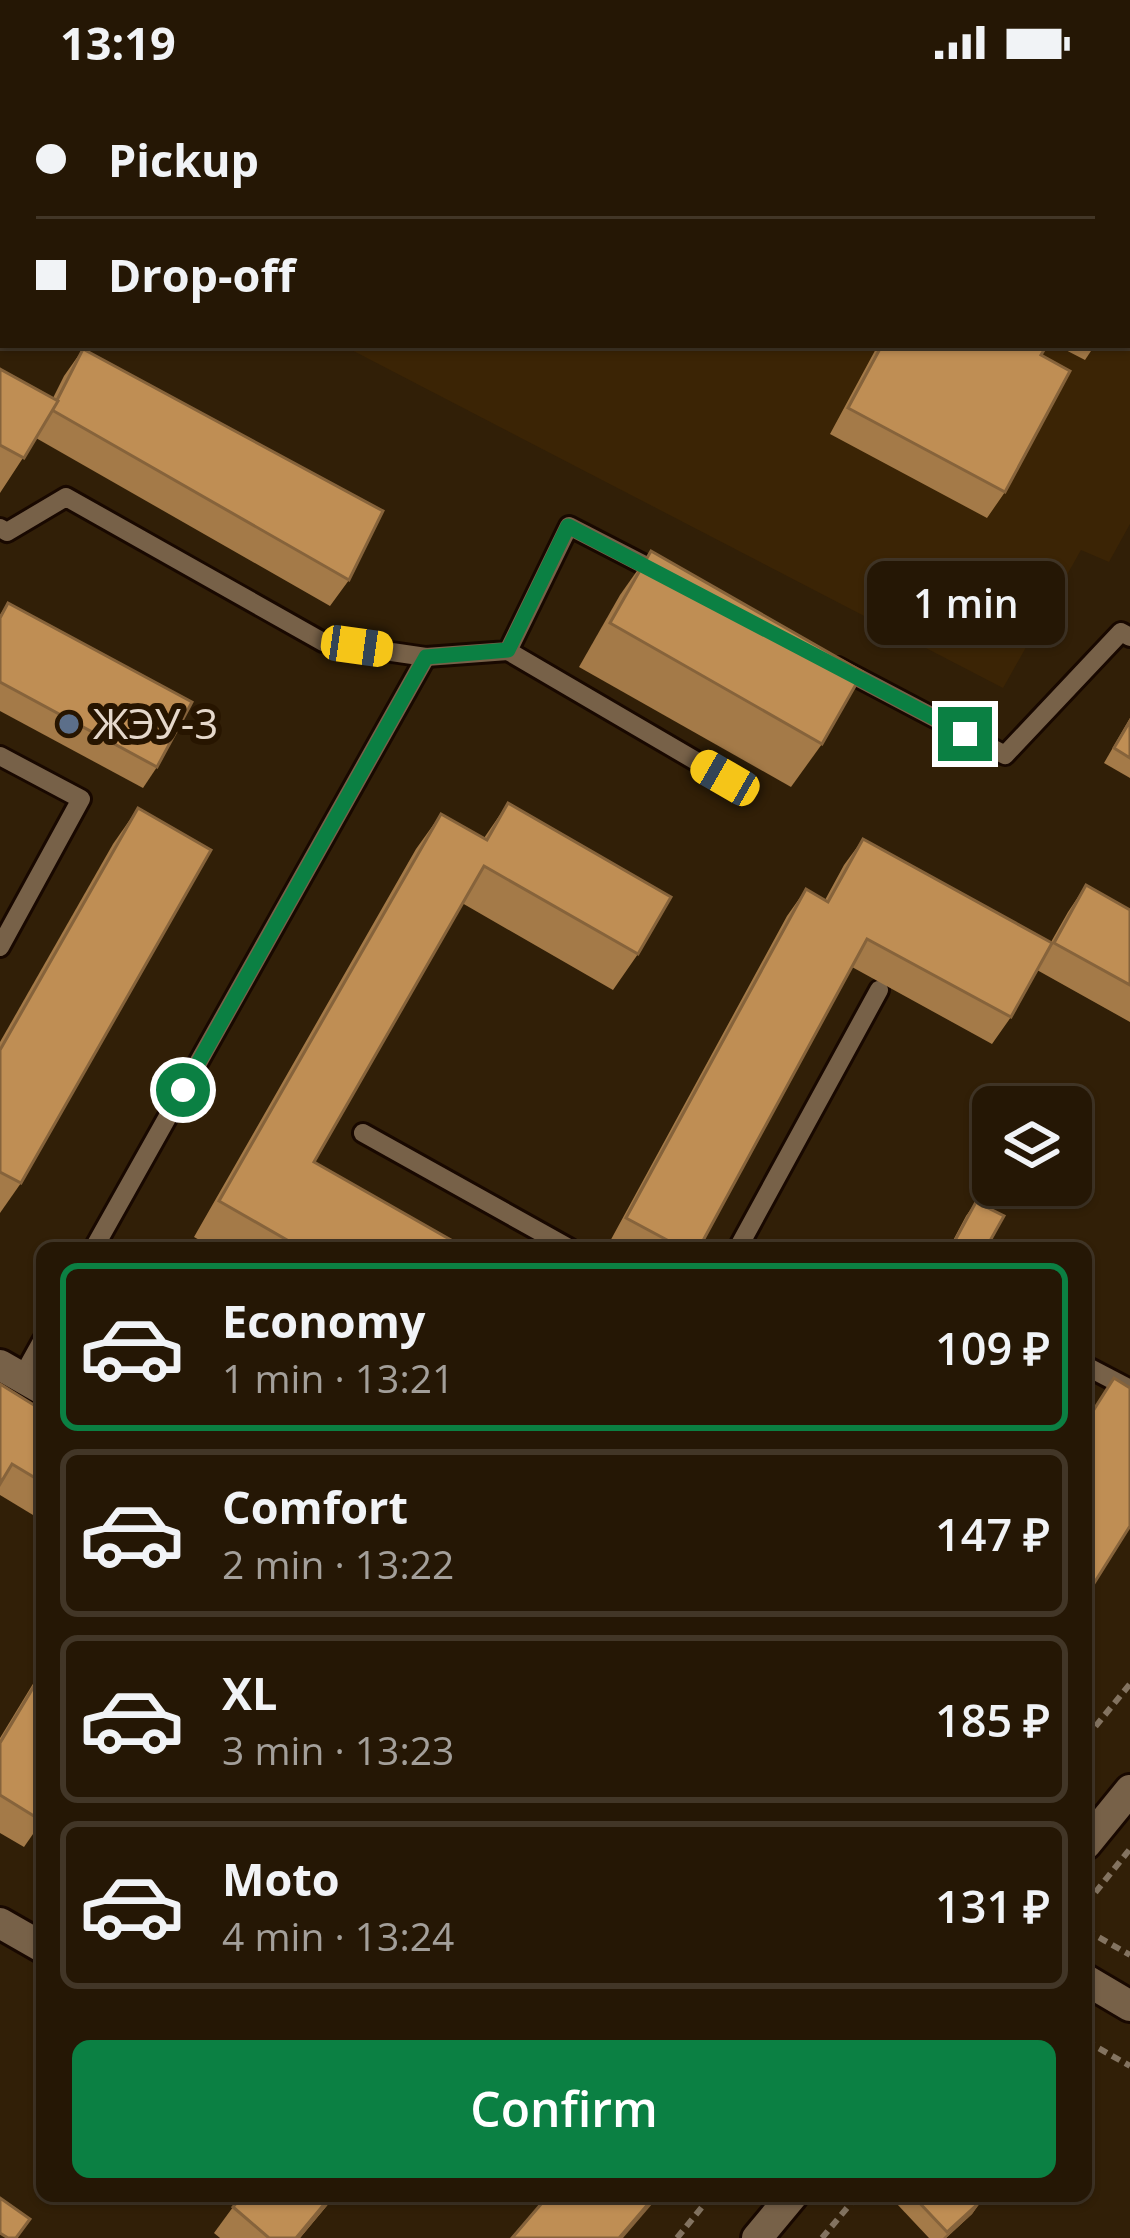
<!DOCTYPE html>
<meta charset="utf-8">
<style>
body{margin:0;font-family:"Open Sans",sans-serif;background:#2d200f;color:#f1f3f6;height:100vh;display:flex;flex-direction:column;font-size:45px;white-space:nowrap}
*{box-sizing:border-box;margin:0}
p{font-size:39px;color:#a39f9a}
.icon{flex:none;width:66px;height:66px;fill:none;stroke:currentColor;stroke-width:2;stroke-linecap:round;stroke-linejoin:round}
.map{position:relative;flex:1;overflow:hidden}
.sheet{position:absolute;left:36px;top:1158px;width:1056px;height:960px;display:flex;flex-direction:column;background:#251705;border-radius:18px;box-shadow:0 3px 9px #0004,0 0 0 3px #423627}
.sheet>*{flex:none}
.hud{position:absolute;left:0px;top:0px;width:1131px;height:264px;box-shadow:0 3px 9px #0004,0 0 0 3px #423627;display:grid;align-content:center;height:264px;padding:0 36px;background:#251705}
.fabs{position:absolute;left:972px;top:1002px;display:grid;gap:24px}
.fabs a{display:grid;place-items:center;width:120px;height:120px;border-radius:18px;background:#251705;box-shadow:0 3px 9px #0004,0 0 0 3px #423627;font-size:60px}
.end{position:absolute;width:54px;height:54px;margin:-27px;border:15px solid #0b8043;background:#fff;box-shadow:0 0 0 6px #fff}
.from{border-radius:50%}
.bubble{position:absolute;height:84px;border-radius:18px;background:#251705;box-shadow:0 3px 9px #0004,0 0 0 3px #423627;font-size:39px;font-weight:600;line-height:84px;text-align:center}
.car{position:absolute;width:36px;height:72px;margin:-36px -18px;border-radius:15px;box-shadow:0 0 9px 3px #0007;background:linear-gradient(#f5c518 24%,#345 0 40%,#f5c518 0 76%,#345 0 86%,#f5c518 0)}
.hud b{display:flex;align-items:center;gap:42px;height:114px;font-size:45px}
.hud b+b{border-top:3px solid #423627}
.hud i{width:30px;height:30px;background:#f1f3f6}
ul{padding:21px 0 0;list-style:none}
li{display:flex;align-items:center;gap:36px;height:168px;margin:0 24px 18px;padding:0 12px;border:6px solid #423627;border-radius:18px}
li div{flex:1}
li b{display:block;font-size:45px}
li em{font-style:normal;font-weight:600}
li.selected{border-color:#0b8043}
li>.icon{width:108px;height:108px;stroke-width:1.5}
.button{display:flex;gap:24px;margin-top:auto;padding:24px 36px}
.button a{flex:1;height:138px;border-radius:18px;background:#0b8043;color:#fff;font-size:48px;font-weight:600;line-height:138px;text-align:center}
.status{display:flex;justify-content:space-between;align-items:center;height:84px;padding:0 60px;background:#251705;direction:ltr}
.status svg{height:33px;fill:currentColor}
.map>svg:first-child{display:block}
.built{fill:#3b2405}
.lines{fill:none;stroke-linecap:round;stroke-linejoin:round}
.service-casing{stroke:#180800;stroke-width:24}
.minor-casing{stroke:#180800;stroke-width:36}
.tertiary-casing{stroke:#180800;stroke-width:36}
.path{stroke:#837360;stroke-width:6;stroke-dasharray:9 6;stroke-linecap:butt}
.service{stroke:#776148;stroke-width:18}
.minor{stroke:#776148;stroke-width:30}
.tertiary{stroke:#776148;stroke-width:30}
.wall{fill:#a47a48}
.shaded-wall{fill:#86633b}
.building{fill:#bf8e54;stroke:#86633b;stroke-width:3}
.route{stroke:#0b8043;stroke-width:15}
.service-dot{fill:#5c6f8a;stroke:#271500;stroke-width:4.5}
.labels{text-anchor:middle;stroke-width:12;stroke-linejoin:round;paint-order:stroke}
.poi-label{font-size:42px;fill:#e5d8cb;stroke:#271500;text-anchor:start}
</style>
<div class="status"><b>13:19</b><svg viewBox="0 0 49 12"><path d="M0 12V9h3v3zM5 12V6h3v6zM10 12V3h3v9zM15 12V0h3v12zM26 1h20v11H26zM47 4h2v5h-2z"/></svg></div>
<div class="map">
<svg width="1130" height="2154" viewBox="0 0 1130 2154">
<rect width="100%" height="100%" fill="#311f07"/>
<polygon class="built" points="0,0 1130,0 1130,440 1109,478 1081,466 1003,604 342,261 1128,261 1128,3 3,3 3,86"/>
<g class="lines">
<g class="service-casing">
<g id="service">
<polyline points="0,444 7,448 66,413 323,558 426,573 508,567 569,442 660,489"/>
<polyline points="508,567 725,694"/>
<polyline points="838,583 1005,671 1121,548 1130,553"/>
<polyline points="0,672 81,715 0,863"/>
<polyline points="363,1049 569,1164"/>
<polyline points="94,1164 426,573"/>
<polyline points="738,1164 879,906"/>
<polyline points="1086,1282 1130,1305"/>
<polyline points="22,1293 42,1257"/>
</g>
</g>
<g class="minor-casing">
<g id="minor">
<polyline points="0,1281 42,1305"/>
<polyline points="0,1839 42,1863"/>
<polyline points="1086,1896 1130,1922"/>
</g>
</g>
<g class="tertiary-casing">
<g id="tertiary">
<polyline points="1086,1760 1130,1706"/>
<polyline points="757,2154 792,2112"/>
</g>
</g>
<g class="path">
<polyline points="1086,1654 1130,1600"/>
<polyline points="1086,1820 1130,1765"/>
<polyline points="1086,1846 1130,1871"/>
<polyline points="1086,1957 1130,1982"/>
<polyline points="677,2154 711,2112"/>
<polyline points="822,2154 857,2112"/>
</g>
<use href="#service" class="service"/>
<use href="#minor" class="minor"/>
<use href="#tertiary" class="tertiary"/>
</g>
<g class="wall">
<polygon points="840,0 1130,0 1130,123 1128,122 1128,3 838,3"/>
<polygon points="878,261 1047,261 1041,271 1005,408 987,434 830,350"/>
<polygon points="1056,261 1095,261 1085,276"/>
<polygon points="83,265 349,496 330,522 36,354 0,409 0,285 53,314 64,292"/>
<polygon points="651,467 822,660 791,703 579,583 620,511"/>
<polygon points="8,519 157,683 143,704 0,627 0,531"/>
<polygon points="1130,634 1130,694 1104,679"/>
<polygon points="508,719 638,870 613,906 462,819 314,1078 465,1164 214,1164 194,1153 416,765 441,730 484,754"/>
<polygon points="138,724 21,1099 0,1129 0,958 113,760"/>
<polygon points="863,755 1051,858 1068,828 1086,801 1130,826 1130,938 1037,886 1011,933 992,960 852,883 699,1164 614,1164 608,1161 787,832 806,805 825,816 844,781"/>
<polygon points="976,1118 986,1164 949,1164 966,1132"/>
<polygon points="0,1300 42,1326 42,1417 33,1431 0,1411"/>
<polygon points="42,1585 42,1737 24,1763 0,1749 0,1654"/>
<polygon points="335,2112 300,2154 220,2154 214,2149 233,2123"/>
<polygon points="903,2112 978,2112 982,2116 972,2130 946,2154 929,2154 897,2120"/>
</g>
<g class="shaded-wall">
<polygon points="331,2112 335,2112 300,2154 296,2154"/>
<polygon points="655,2112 659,2112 623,2154 619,2154"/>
<polygon points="982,2116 972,2130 946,2154 943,2154"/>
</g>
<g class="building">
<polygon points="844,0 928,0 927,3 843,3"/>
<polygon points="955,0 1130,0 1130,100 1128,103 1128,3 961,3"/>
<polygon points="882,261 1047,261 1041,271 1070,287 1005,408 848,324"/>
<polygon points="83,265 383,427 349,496 52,326"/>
<polygon points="0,285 58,317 24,374 0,361"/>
<polygon points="651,467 863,588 822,660 610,539"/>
<polygon points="8,519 192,618 157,683 0,598 0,534"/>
<polygon points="1130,637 1130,674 1114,664"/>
<polygon points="508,719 671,813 638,870 484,782 314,1078 465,1164 301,1164 219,1117 441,730 487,756"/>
<polygon points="138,724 211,766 21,1099 0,1088 0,966"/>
<polygon points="863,755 1052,859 1011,933 867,855 699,1164 682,1164 626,1134 806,805 828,818"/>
<polygon points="1086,801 1130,826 1130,901 1054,859"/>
<polygon points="976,1118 1004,1132 986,1164 956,1164 952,1162"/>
<polygon points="1114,1294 1130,1304 1130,1442 1086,1512 1086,1338"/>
<polygon points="0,1300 42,1326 42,1398 12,1380 0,1400"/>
<polygon points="42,1589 42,1737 0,1711 0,1659"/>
<polygon points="242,2112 331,2112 296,2154 269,2154 233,2123"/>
<polygon points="548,2112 655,2112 619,2154 512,2154"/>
<polygon points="913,2112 978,2112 982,2116 947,2148"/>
<polygon points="0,2114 30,2135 16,2154 8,2154 0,2149"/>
</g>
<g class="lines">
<polyline class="route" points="183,1006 426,573 508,566 568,442 965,650"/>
</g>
<circle class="service-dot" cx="69" cy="640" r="12"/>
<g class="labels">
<g class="poi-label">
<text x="93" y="655">ЖЭУ-3</text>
</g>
</g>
</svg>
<div class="fabs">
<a><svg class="icon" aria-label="layers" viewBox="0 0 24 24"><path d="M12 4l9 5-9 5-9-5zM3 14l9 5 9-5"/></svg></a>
</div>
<i class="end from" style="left:183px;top:1006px"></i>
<i class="end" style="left:965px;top:650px"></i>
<div class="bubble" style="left:867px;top:477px;width:198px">1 min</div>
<i class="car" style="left:357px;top:562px;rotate:98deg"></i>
<i class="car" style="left:725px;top:694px;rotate:300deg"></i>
<div class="hud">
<b><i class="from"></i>Pickup</b>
<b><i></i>Drop-off</b>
</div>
<section class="sheet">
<ul>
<li class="selected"><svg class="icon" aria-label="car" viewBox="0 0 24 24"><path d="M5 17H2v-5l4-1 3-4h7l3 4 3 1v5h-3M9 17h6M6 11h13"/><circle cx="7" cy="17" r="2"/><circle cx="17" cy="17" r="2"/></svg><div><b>Economy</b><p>1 min · 13:21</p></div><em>109 ₽</em></li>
<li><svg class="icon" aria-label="car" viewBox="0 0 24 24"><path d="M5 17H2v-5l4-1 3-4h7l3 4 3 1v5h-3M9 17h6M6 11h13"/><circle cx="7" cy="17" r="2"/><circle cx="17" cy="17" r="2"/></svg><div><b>Comfort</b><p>2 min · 13:22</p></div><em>147 ₽</em></li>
<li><svg class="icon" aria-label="car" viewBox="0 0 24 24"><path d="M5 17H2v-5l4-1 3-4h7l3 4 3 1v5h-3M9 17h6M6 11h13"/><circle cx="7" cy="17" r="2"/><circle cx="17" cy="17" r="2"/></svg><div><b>XL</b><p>3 min · 13:23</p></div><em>185 ₽</em></li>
<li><svg class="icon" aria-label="car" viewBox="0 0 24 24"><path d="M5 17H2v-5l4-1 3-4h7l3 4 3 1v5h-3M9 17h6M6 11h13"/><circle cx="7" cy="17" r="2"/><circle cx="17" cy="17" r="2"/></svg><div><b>Moto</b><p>4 min · 13:24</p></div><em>131 ₽</em></li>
</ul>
<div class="button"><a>Confirm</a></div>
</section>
</div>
